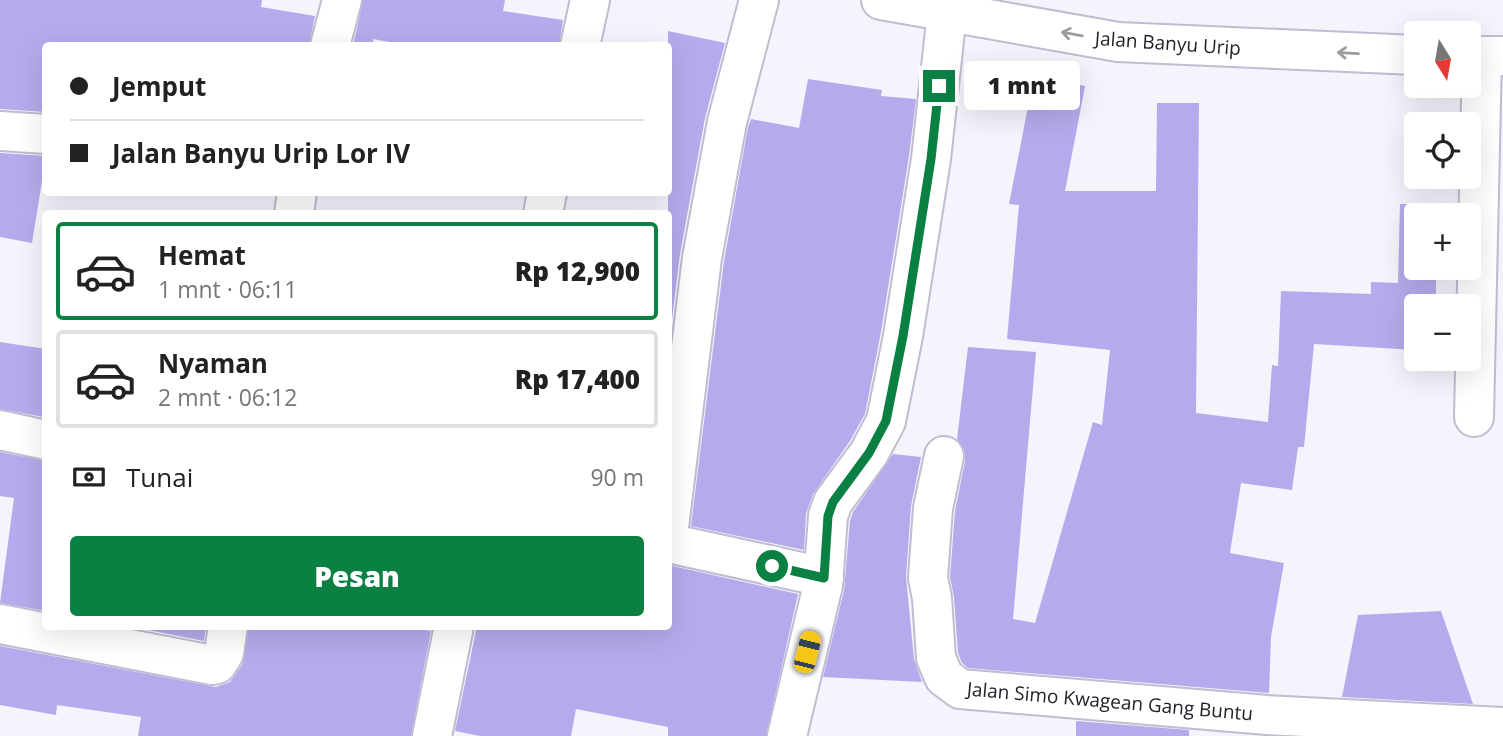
<!DOCTYPE html>
<html lang="id">
<meta charset="utf-8">
<style>
body{margin:0;font-family:"Open Sans",sans-serif;background:#f2f2f2;color:#222;height:100vh;display:flex;flex-direction:column;font-size:26px;white-space:nowrap}
*{box-sizing:border-box;margin:0}
p{font-size:23px;color:#767676}
.icon{flex:none;width:38px;height:38px;fill:none;stroke:currentColor;stroke-width:2;stroke-linecap:round;stroke-linejoin:round}
.map{position:relative;flex:1;overflow:hidden}
.drawer{position:absolute;left:42px;top:210px;width:630px;height:420px;display:flex;flex-direction:column;background:#fff;border-radius:7px;box-shadow:0 7px 28px #0002}
.drawer>*{flex:none}
.banner{position:absolute;left:42px;top:42px;width:630px;height:154px;border-radius:7px;box-shadow:0 7px 28px #0002;display:grid;align-content:center;height:154px;padding:0 28px;background:#fff}
.needle{width:46px;rotate:169deg}
.fabs{position:absolute;left:1404px;top:21px;display:grid;gap:14px}
.fabs a{display:grid;place-items:center;width:77px;height:77px;border-radius:7px;background:#fff;box-shadow:0 7px 28px #0002;font-size:35px}
.end{position:absolute;width:32px;height:32px;margin:-16px;border:9px solid #0b8043;background:#fff;box-shadow:0 0 0 4px #fff}
.from{border-radius:50%}
.bubble{position:absolute;height:49px;border-radius:7px;background:#fff;box-shadow:0 7px 28px #0002;font-size:23px;font-weight:800;line-height:49px;text-align:center}
.car{position:absolute;width:21px;height:42px;margin:-21px -10px;border-radius:9px;box-shadow:0 0 5px 2px #0007;background:linear-gradient(#f5c518 24%,#345 0 40%,#f5c518 0 76%,#345 0 86%,#f5c518 0)}
.banner b{display:flex;align-items:center;gap:24px;height:66px;font-size:26px}
.banner b+b{border-top:2px solid #e0e0e0}
.banner i{width:18px;height:18px;background:#222}
ul{padding:12px 0 0;list-style:none}
li{display:flex;align-items:center;gap:21px;height:98px;margin:0 14px 10px;padding:0 14px;border:4px solid #e0e0e0;border-radius:7px}
li div{flex:1}
li b{display:block;font-size:26px}
li em{font-style:normal;font-weight:800}
li.on{border-color:#0b8043}
li>.icon{width:63px;height:63px;stroke-width:1.5}
.pay{display:flex;align-items:center;gap:18px;height:77px;padding:0 28px;font-size:26px}
.pay p{margin-inline-start:auto}
.button{display:flex;gap:14px;margin-top:auto;padding:14px 28px}
.button a{flex:1;height:80px;border-radius:7px;background:#0b8043;color:#fff;font-size:28px;font-weight:800;line-height:80px;text-align:center}
.map>svg:first-child{display:block}
.building{fill:#b7aaec}
.lines{fill:none;stroke-linecap:round;stroke-linejoin:round}
.minor-casing{stroke:#c0bcd1;stroke-width:42}
.major-casing{stroke:#c0bcd1;stroke-width:42}
.minor{stroke:#fff;stroke-width:38}
.major{stroke:#fff;stroke-width:38}
.oneway{stroke:#9c9b9f}
.route{stroke:#0b8043;stroke-width:9}
.labels{text-anchor:middle;stroke-width:5;stroke-linejoin:round;paint-order:stroke}
.street-label{font-size:19px;fill:#232129;stroke:#fff}
</style>
<div class="map">
<svg width="1503" height="736" viewBox="0 0 1503 736">
<rect width="100%" height="100%" fill="#f5f3fc"/>
<g class="building">
<polygon points="0,0 262,0 261,7 315,16 309,46 46,46 46,112 0,109"/>
<polygon points="363,0 505,0 503,11 563,20 559,46 412,46 373,39 373,46 353,46"/>
<polygon points="668,31 725,43 705,118 680,254 668,351"/>
<polygon points="1034,76 1085,86 1065,191 1156,191 1157,103 1199,103 1196,413 1268,422 1272,365 1278,366 1281,291 1371,294 1371,282 1398,283 1400,204 1445,204 1445,215 1416,215 1416,268 1444,268 1444,273 1436,273 1436,306 1416,306 1416,350 1314,344 1304,447 1298,447 1292,490 1241,483 1230,553 1284,563 1271,637 1269,693 968,668 962,663 958,653 954,597 950,577 955,511 965,461 964,449 957,439 968,347 1036,352 1013,619 1035,623 1093,422 1102,425 1110,350 1007,339 1019,205 1009,204"/>
<polygon points="808,79 882,90 881,96 916,99 909,156 881,332 865,414 850,441 813,494 806,514 804,550 691,526 724,261 748,127 751,119 799,128"/>
<polygon points="0,153 46,156 32,243 0,237"/>
<polygon points="0,342 46,349 44,417 0,409"/>
<polygon points="0,452 46,461 46,611 0,603 14,498 0,496"/>
<polygon points="893,454 921,457 911,506 906,577 914,659 922,682 823,677 844,590 850,521 853,512"/>
<polygon points="668,565 798,594 766,736 668,736 668,727 576,709 571,736 480,736 455,731 477,626 668,626"/>
<polygon points="1441,611 1473,704 1342,697 1358,615"/>
<polygon points="144,626 206,626 204,641 143,629"/>
<polygon points="249,626 400,626 431,631 411,736 138,736 141,717 57,705 56,715 0,705 0,646 216,687 230,682 242,665"/>
<polygon points="1076,721 1189,730 1189,736 1076,736"/>
</g>
<g class="lines">
<g class="minor-casing">
<g id="minor">
<polyline points="330,46 342,0"/>
<polyline points="580,46 590,0"/>
<polyline points="0,131 46,134"/>
<polyline points="294,214 297,192"/>
<polyline points="543,214 547,192"/>
<polyline points="1474,417 1482,56"/>
<polyline points="0,430 46,440"/>
<polyline points="944,456 933,508 928,578 932,598 936,658 944,677 960,689 1267,715 1503,727"/>
<polyline points="668,535 702,258 727,122 759,0"/>
<polyline points="668,543 824,577"/>
<polyline points="0,624 212,665 217,664 224,653 228,626"/>
<polyline points="432,736 454,626"/>
<polyline points="787,736 823,585 828,516 833,502 869,453 886,421 903,336 931,159 947,13"/>
</g>
</g>
<g class="major-casing">
<g id="major">
<polyline points="881,0 1118,42 1416,55"/>
<polyline points="1468,56 1503,56"/>
</g>
</g>
<use href="#minor" class="minor"/>
<use href="#major" class="major"/>
</g>
<defs><path id="oneway-shaft" d="M-6 0H5M1.5-3L5.5 0L1.5 3" fill="none" stroke-width="1.6" stroke-linecap="round" stroke-linejoin="round" transform="scale(1.75)"/></defs>
<g class="oneway">
<use href="#oneway-shaft" transform="translate(1072 34) rotate(-170)"/>
<use href="#oneway-shaft" transform="translate(1348 53) rotate(-177)"/>
</g>
<g class="lines">
<polyline class="route" points="772,566 824,578 828,516 833,502 869,453 886,421 903,336 931,159 939,86"/>
</g>
<g class="labels">
<g class="street-label">
<text transform="translate(1168 43) rotate(4)" y="7">Jalan Banyu Urip</text>
<text transform="translate(1110 701) rotate(5)" y="7">Jalan Simo Kwagean Gang Buntu</text>
</g>
</g>
</svg>
<div class="fabs">
<a><svg class="needle" viewBox="-14 -14 28 28"><path d="M0-13l5 13h-10z" fill="#e53935"/><path d="M0 13l5-13h-10z" fill="#767676"/></svg></a>
<a><svg class="icon" aria-label="locate" viewBox="0 0 24 24"><circle cx="12" cy="12" r="6"/><path d="M12 2v4M12 18v4M2 12h4M18 12h4"/></svg></a>
<a>+</a>
<a>−</a>
</div>
<i class="end from" style="left:772px;top:566px"></i>
<i class="end" style="left:939px;top:86px"></i>
<div class="bubble" style="left:964px;top:61px;width:116px">1 mnt</div>
<i class="car" style="left:807px;top:652px;rotate:14deg"></i>
<div class="banner">
<b><i class="from"></i>Jemput</b>
<b><i></i>Jalan Banyu Urip Lor IV</b>
</div>
<section class="drawer">
<ul>
<li class="on"><svg class="icon" aria-label="car" viewBox="0 0 24 24"><path d="M5 17H2v-5l4-1 3-4h7l3 4 3 1v5h-3M9 17h6M6 11h13"/><circle cx="7" cy="17" r="2"/><circle cx="17" cy="17" r="2"/></svg><div><b>Hemat</b><p>1 mnt · 06:11</p></div><em>Rp 12,900</em></li>
<li><svg class="icon" aria-label="car" viewBox="0 0 24 24"><path d="M5 17H2v-5l4-1 3-4h7l3 4 3 1v5h-3M9 17h6M6 11h13"/><circle cx="7" cy="17" r="2"/><circle cx="17" cy="17" r="2"/></svg><div><b>Nyaman</b><p>2 mnt · 06:12</p></div><em>Rp 17,400</em></li>
</ul>
<div class="pay"><svg class="icon" aria-label="cash" viewBox="0 0 24 24"><path d="M3 7h18v10H3z"/><circle cx="12" cy="12" r="2"/></svg>Tunai<p>90 m</p></div>
<div class="button"><a>Pesan</a></div>
</section>
</div>
